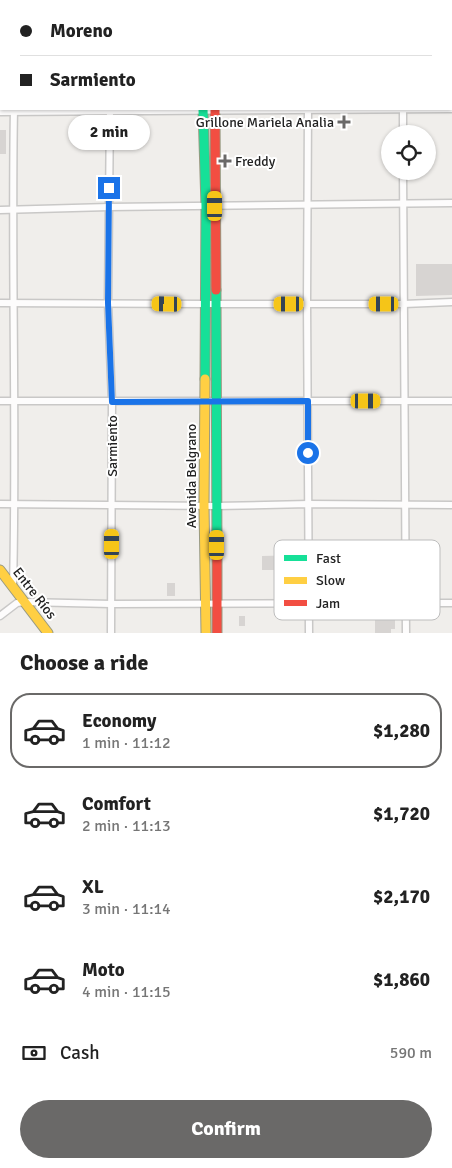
<!DOCTYPE html>
<meta charset="utf-8">
<style>
body{margin:0;font-family:Signika,sans-serif;background:#f6f6f6;color:#222;height:100vh;display:flex;flex-direction:column;font-size:19px;white-space:nowrap}
*{box-sizing:border-box;margin:0}
p{font-size:16px;color:#767676}
.icon{flex:none;width:28px;height:28px;fill:none;stroke:currentColor;stroke-width:2;stroke-linecap:round;stroke-linejoin:round}
.map{position:relative;height:633px;overflow:hidden}
.details{display:flex;flex-direction:column;background:#fff;flex:1}
.details>*{flex:none}
.top-card{position:absolute;left:0px;top:0px;width:452px;height:110px;box-shadow:0 1px 4px #0004;display:grid;align-content:center;height:110px;padding:0 20px;background:#fff}
.tools{position:absolute;left:381px;top:125px;display:grid;gap:10px}
.tools a{display:grid;place-items:center;width:55px;height:55px;border-radius:50%;background:#fff;box-shadow:0 1px 4px #0004;font-size:25px}
.end{position:absolute;width:22px;height:22px;margin:-11px;border:6px solid #1a73e8;background:#fff;box-shadow:0 0 0 2px #fff}
.from{border-radius:50%}
.bubble{position:absolute;height:35px;border-radius:18px;background:#fff;box-shadow:0 1px 4px #0004;font-size:16px;font-weight:700;line-height:35px;text-align:center}
.car{position:absolute;width:15px;height:30px;margin:-15px -8px;border-radius:6px;box-shadow:0 0 4px 1px #0007;background:linear-gradient(#f5c518 24%,#345 0 40%,#f5c518 0 76%,#345 0 86%,#f5c518 0)}
.top-card b{display:flex;align-items:center;gap:18px;height:48px;font-size:19px}
.top-card b+b{border-top:1px solid #e0e0e0}
.top-card i{width:12px;height:12px;background:#222}
ul{padding:0;list-style:none}
li{display:flex;align-items:center;gap:15px;height:75px;margin:0 10px 8px;padding:0 10px;border:2px solid transparent;border-radius:20px}
li div{flex:1}
li b{display:block;font-size:19px}
li em{font-style:normal;font-weight:700}
li.active{border-color:#6a6968}
li>.icon{width:45px;height:45px;stroke-width:1.5}
h2{padding:0 20px;font-size:22px;line-height:60px}
.pay{display:flex;align-items:center;gap:12px;height:55px;padding:0 20px;font-size:19px}
.pay p{margin-inline-start:auto}
.button{display:flex;gap:10px;margin-top:auto;padding:10px 20px}
.button a{flex:1;height:58px;border-radius:30px;background:#6a6968;color:#fff;font-size:20px;font-weight:700;line-height:58px;text-align:center}
.map>svg:first-child{display:block}
.building{fill:#d7d4d2}
.lines{fill:none;stroke-linecap:round;stroke-linejoin:round}
.street-casing{stroke:#c9c8c7;stroke-width:9}
.fast-casing{stroke:#999a82;stroke-width:11}
.slow-casing{stroke:#999a82;stroke-width:11}
.jam-casing{stroke:#999a82;stroke-width:11}
.street{stroke:#fdfcfc;stroke-width:6}
.fast{stroke:#16e098;stroke-width:9}
.slow{stroke:#ffcf43;stroke-width:9}
.jam{stroke:#f24e42;stroke-width:9}
.route{stroke:#1a73e8;stroke-width:6}
.poi-dot{fill:#6a6968;stroke:#fff;stroke-width:2}
.labels{text-anchor:middle;stroke-width:4;stroke-linejoin:round;paint-order:stroke}
.poi-label{font-size:14px;fill:#222;stroke:#fff;text-anchor:end}
.street-label{font-size:14px;fill:#222;stroke:#fff}
.key{fill:#fff;stroke:#bdbdbd;stroke-width:1}
.key-label{font-size:14px;fill:#222}
</style>
<div class="map">
<svg width="452" height="633" viewBox="0 0 452 633">
<rect width="100%" height="100%" fill="#f0eeeb"/>
<g class="building">
<rect x="0" y="130" width="6" height="24"/>
<polygon points="416,264 452,264 452,295 416,296"/>
<polygon points="301,555 302,570 262,570 262,556"/>
<rect x="167" y="583" width="8" height="13"/>
<polygon points="375,613 391,613 395,617 395,629 391,629 391,633 375,633"/>
<rect x="239" y="616" width="6" height="10"/>
</g>
<g class="lines">
<g class="street-casing">
<g id="street">
<polyline points="16,0 16,1"/>
<polyline points="345,0 345,1"/>
<polyline points="109,1 109,0"/>
<polyline points="307,1 307,0"/>
<polyline points="404,1 404,0"/>
<polyline points="0,13 1,13"/>
<polyline points="110,109 108,303 112,402 111,633"/>
<polyline points="308,109 307,303 309,633"/>
<polyline points="403,109 403,134"/>
<polyline points="0,112 452,109"/>
<polyline points="403,171 406,633"/>
<polyline points="0,210 109,207 452,203"/>
<polyline points="0,303 206,304 404,304 452,302"/>
<polyline points="0,401 452,401"/>
<polyline points="0,504 216,506 309,504 452,505"/>
<path d="M 13,587 C 17,428 11,268 14,109"/>
<polyline points="0,616 17,603 25,602 111,604 452,603"/>
</g>
</g>
<g class="fast-casing">
<g id="fast">
<polyline points="203,109 206,206 205,379"/>
<polyline points="216,290 217,553"/>
</g>
</g>
<g class="slow-casing">
<g id="slow">
<polyline points="213,0 213,1"/>
<polyline points="205,379 204,505 206,633"/>
<polyline points="0,570 48,633"/>
</g>
</g>
<g class="jam-casing">
<g id="jam">
<polyline points="202,0 202,1"/>
<polyline points="448,0 451,1"/>
<polyline points="215,109 216,290"/>
<polyline points="217,553 217,633"/>
</g>
</g>
<use href="#street" class="street"/>
<use href="#fast" class="fast"/>
<use href="#slow" class="slow"/>
<use href="#jam" class="jam"/>
</g>
<g class="lines">
<polyline class="route" points="109,188 108,303 112,402 308,401 308,453"/>
</g>
<g class="poi-dot">
<path d="M341.5 114.5h5v5h5v5h-5v5h-5v-5h-5v-5h5z"/>
<path d="M222.5 153.5h5v5h5v5h-5v5h-5v-5h-5v-5h5z"/>
</g>
<g class="labels">
<g class="poi-label">
<text x="334" y="127">Grillone Mariela Analia</text>
<text x="235" y="166" text-anchor="start">Freddy</text>
</g>
<g class="street-label">
<text transform="translate(112 446) rotate(-90)" y="5">Sarmiento</text>
<text transform="translate(191 476) rotate(-90)" y="5">Avenida Belgrano</text>
<text transform="translate(35 593) rotate(52)" y="5">Entre Ríos</text>
</g>
</g>
<rect x="274" y="540" width="166" height="80" rx="8" class="key"/>
<rect x="284" y="555" width="23" height="6" fill="#16e098"/>
<rect x="284" y="577" width="23" height="7" fill="#ffcf43"/>
<rect x="284" y="600" width="23" height="6" fill="#f24e42"/>
<g class="key-label">
<text x="316" y="563">Fast</text>
<text x="316" y="585">Slow</text>
<text x="316" y="608">Jam</text>
</g>
</svg>
<div class="tools">
<a><svg class="icon" aria-label="locate" viewBox="0 0 24 24"><circle cx="12" cy="12" r="6"/><path d="M12 2v4M12 18v4M2 12h4M18 12h4"/></svg></a>
</div>
<i class="end from" style="left:308px;top:453px"></i>
<i class="end" style="left:109px;top:188px"></i>
<div class="bubble" style="left:68px;top:115px;width:82px">2 min</div>
<i class="car" style="left:215px;top:206px;rotate:0deg"></i>
<i class="car" style="left:167px;top:304px;rotate:271deg"></i>
<i class="car" style="left:289px;top:304px;rotate:270deg"></i>
<i class="car" style="left:384px;top:304px;rotate:270deg"></i>
<i class="car" style="left:366px;top:401px;rotate:90deg"></i>
<i class="car" style="left:112px;top:544px;rotate:0deg"></i>
<i class="car" style="left:217px;top:545px;rotate:0deg"></i>
<div class="top-card">
<b><i class="from"></i>Moreno</b>
<b><i></i>Sarmiento</b>
</div>
</div>
<section class="details">
<h2>Choose a ride</h2>
<ul>
<li class="active"><svg class="icon" aria-label="car" viewBox="0 0 24 24"><path d="M5 17H2v-5l4-1 3-4h7l3 4 3 1v5h-3M9 17h6M6 11h13"/><circle cx="7" cy="17" r="2"/><circle cx="17" cy="17" r="2"/></svg><div><b>Economy</b><p>1 min · 11:12</p></div><em>$1,280</em></li>
<li><svg class="icon" aria-label="car" viewBox="0 0 24 24"><path d="M5 17H2v-5l4-1 3-4h7l3 4 3 1v5h-3M9 17h6M6 11h13"/><circle cx="7" cy="17" r="2"/><circle cx="17" cy="17" r="2"/></svg><div><b>Comfort</b><p>2 min · 11:13</p></div><em>$1,720</em></li>
<li><svg class="icon" aria-label="car" viewBox="0 0 24 24"><path d="M5 17H2v-5l4-1 3-4h7l3 4 3 1v5h-3M9 17h6M6 11h13"/><circle cx="7" cy="17" r="2"/><circle cx="17" cy="17" r="2"/></svg><div><b>XL</b><p>3 min · 11:14</p></div><em>$2,170</em></li>
<li><svg class="icon" aria-label="car" viewBox="0 0 24 24"><path d="M5 17H2v-5l4-1 3-4h7l3 4 3 1v5h-3M9 17h6M6 11h13"/><circle cx="7" cy="17" r="2"/><circle cx="17" cy="17" r="2"/></svg><div><b>Moto</b><p>4 min · 11:15</p></div><em>$1,860</em></li>
</ul>
<div class="pay"><svg class="icon" aria-label="cash" viewBox="0 0 24 24"><path d="M3 7h18v10H3z"/><circle cx="12" cy="12" r="2"/></svg>Cash<p>590 m</p></div>
<div class="button"><a>Confirm</a></div>
</section>
